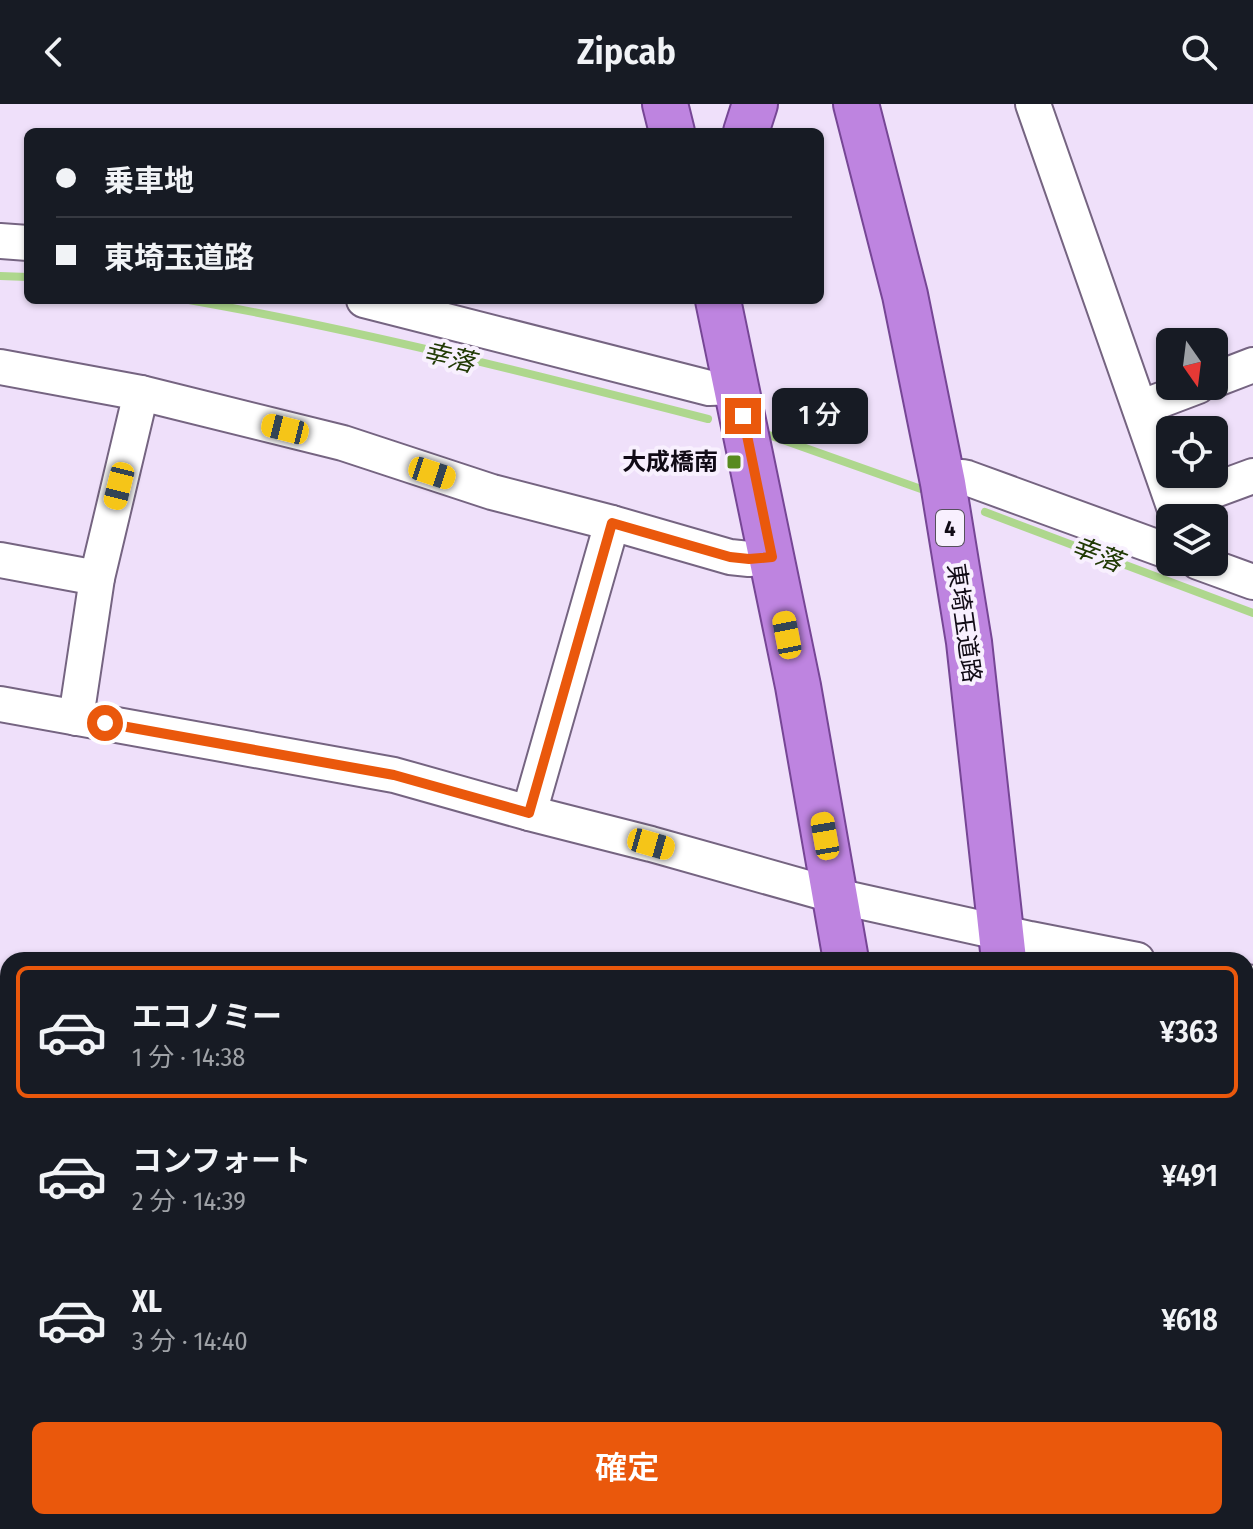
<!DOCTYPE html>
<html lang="ja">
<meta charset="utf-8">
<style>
body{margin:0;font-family:"Fira Sans Condensed","Noto Sans JP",sans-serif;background:#242831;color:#f1f3f6;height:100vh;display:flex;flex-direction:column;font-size:30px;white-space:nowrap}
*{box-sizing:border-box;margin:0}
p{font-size:26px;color:#9ea1a6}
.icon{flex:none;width:44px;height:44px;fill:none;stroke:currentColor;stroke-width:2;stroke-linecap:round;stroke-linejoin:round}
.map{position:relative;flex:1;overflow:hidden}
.drawer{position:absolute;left:0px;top:848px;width:1254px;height:578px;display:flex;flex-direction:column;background:#171b24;border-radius:24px 24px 0 0;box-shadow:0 2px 6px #0004}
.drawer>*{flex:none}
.hud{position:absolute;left:24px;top:24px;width:800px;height:176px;border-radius:12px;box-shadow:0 2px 6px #0004;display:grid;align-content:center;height:176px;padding:0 32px;background:#171b24}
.needle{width:52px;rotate:166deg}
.tools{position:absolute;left:1156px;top:224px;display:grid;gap:16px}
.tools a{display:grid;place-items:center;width:72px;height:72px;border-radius:12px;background:#171b24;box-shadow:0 2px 6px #0004;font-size:40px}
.end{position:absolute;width:36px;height:36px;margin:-18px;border:10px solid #ea580c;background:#fff;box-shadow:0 0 0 4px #fff}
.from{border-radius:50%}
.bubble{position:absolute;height:56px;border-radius:12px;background:#171b24;box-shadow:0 2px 6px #0004;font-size:26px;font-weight:600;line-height:56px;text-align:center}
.car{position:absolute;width:24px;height:48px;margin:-24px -12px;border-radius:10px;box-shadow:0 0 6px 2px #0007;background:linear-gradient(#f5c518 24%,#345 0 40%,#f5c518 0 76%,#345 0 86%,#f5c518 0)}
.hud b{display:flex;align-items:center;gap:28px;height:76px;font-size:30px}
.hud b+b{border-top:2px solid #363941}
.hud i{width:20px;height:20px;background:#f1f3f6}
ul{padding:14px 0 0;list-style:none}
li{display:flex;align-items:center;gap:24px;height:132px;margin:0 16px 12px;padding:0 16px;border:4px solid transparent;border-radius:12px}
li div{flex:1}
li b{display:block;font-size:30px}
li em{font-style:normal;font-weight:600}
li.current{border-color:#ea580c}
li>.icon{width:72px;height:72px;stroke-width:1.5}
.primary-button{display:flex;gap:16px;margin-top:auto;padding:16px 32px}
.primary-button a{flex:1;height:92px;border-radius:12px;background:#ea580c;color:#fff;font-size:32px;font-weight:600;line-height:92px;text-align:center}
header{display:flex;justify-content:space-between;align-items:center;height:104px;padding:0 32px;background:#171b24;font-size:36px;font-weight:600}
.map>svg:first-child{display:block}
.water{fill:#aed78d}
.pier{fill:#efe0fa}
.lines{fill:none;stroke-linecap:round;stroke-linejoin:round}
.stream{stroke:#aed78d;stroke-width:8}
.service-casing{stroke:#756481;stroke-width:20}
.minor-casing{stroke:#756481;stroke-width:38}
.trunk-casing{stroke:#764695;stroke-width:48}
.path{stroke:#9f94a8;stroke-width:5;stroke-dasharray:4 4;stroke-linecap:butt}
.service{stroke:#fff;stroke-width:16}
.minor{stroke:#fff;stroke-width:34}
.trunk{stroke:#be84e0;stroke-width:44}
.route{stroke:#ea580c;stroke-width:10}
.poi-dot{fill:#588a20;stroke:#f8f0fe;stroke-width:3}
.labels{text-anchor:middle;stroke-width:8;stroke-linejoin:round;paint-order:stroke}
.shield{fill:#f8f0fe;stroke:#56505c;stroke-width:2}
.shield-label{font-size:22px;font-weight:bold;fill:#110b16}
.poi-label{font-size:24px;font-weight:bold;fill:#110b16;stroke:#f8f0fe;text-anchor:end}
.street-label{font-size:24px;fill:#110b16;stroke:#f8f0fe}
.water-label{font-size:26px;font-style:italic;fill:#213a04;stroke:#f8f0fe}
</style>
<header><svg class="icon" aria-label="back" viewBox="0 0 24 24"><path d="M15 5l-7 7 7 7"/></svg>Zipcab<svg class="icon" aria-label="search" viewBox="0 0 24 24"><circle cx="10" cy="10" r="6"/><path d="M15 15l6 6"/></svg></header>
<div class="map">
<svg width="1253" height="1425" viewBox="0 0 1253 1425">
<rect width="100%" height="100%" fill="#efe0fa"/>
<polygon class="water" points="8,1395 8,1418 1246,1418 1246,1405 1253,1406 1253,1425 0,1425 0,1396"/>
<polygon class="pier" points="875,1418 1076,1418 1077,1425 875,1425"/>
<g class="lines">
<g class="stream">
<polyline points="0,172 28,173"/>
<path d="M 189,196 C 364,227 536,271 708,315"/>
<polyline points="766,330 921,385"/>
<polyline points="985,408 1253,509"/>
</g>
<g class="service-casing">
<polyline id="service" points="1246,1111 1253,1074"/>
</g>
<g class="minor-casing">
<g id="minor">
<polyline points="1033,0 1178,414"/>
<polyline points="0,137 28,139"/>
<polyline points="364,196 709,284 738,283"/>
<polyline points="0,263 141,289 343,339 492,388 612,419 730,453 749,455 772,453"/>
<polyline points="1214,276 1253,261"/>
<polyline points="1140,304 1198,282"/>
<polyline points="943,379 962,373 967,374 1170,448"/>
<polyline points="1174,401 1253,372"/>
<polyline points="0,456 97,474"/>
<polyline points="1198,458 1253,478"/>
<polyline points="0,600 394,671 529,709 651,740 836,792 1030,835 1137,856"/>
<polyline points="76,614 97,474 141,289"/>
<polyline points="529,709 612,419"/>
<polyline points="1246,878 1253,879"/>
<polyline points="0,983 8,984"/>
</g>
</g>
<g class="trunk-casing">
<g id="trunk">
<polyline points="665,0 672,28"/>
<polyline points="856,0 905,191 943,379 969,538 1004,856"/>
<polyline points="746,28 755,0"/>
<polyline points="718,196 798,582 846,856"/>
<polyline points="903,1418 904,1425"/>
<polyline points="1047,1418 1047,1425"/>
</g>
</g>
<polyline class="path" points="0,1262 8,1262"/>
<use href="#service" class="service"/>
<use href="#minor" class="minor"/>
<use href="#trunk" class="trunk"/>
</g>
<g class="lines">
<polyline class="route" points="105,619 394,671 529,709 612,419 730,453 749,455 772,453 743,312"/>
</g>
<rect class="poi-dot" x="726" y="350" width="16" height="16" rx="4"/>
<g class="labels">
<rect class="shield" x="936" y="406" width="28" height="36" rx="6"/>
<g class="shield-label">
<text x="950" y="432">4</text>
</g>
<g class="poi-label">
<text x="718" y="366">大成橋南</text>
</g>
<g class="street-label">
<text transform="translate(964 519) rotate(82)" y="8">東埼玉道路</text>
</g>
<g class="water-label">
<text transform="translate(449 253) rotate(14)" y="9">幸落</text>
<text transform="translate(1097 450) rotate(21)" y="9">幸落</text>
</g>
</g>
</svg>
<div class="tools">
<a><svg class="needle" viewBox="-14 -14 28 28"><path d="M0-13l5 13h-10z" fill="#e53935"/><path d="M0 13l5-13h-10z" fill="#9ea1a6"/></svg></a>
<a><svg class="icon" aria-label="locate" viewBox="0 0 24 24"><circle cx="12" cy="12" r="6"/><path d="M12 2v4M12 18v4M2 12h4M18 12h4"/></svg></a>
<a><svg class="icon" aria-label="layers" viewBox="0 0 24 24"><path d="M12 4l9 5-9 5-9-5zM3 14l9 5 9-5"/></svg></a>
</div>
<i class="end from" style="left:105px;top:619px"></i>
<i class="end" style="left:743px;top:312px"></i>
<div class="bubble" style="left:772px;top:284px;width:96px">1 分</div>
<i class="car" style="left:285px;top:325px;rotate:284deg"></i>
<i class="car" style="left:432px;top:369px;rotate:108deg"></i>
<i class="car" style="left:119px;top:382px;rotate:194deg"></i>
<i class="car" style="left:787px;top:531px;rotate:349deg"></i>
<i class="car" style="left:825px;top:732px;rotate:350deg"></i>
<i class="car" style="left:651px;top:740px;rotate:106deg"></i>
<div class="hud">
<b><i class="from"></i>乗車地</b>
<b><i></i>東埼玉道路</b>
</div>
<section class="drawer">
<ul>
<li class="current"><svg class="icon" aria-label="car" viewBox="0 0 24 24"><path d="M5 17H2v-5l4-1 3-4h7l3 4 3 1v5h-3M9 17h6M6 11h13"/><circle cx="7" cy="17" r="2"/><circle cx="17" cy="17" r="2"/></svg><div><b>エコノミー</b><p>1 分 · 14:38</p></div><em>¥363</em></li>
<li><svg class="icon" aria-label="car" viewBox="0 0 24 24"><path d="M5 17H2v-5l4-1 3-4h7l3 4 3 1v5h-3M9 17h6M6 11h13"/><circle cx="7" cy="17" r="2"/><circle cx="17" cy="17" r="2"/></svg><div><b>コンフォート</b><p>2 分 · 14:39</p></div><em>¥491</em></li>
<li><svg class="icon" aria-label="car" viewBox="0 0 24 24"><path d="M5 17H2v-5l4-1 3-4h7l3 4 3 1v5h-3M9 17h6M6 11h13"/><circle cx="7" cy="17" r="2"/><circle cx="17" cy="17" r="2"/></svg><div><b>XL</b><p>3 分 · 14:40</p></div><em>¥618</em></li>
</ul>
<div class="primary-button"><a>確定</a></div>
</section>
</div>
